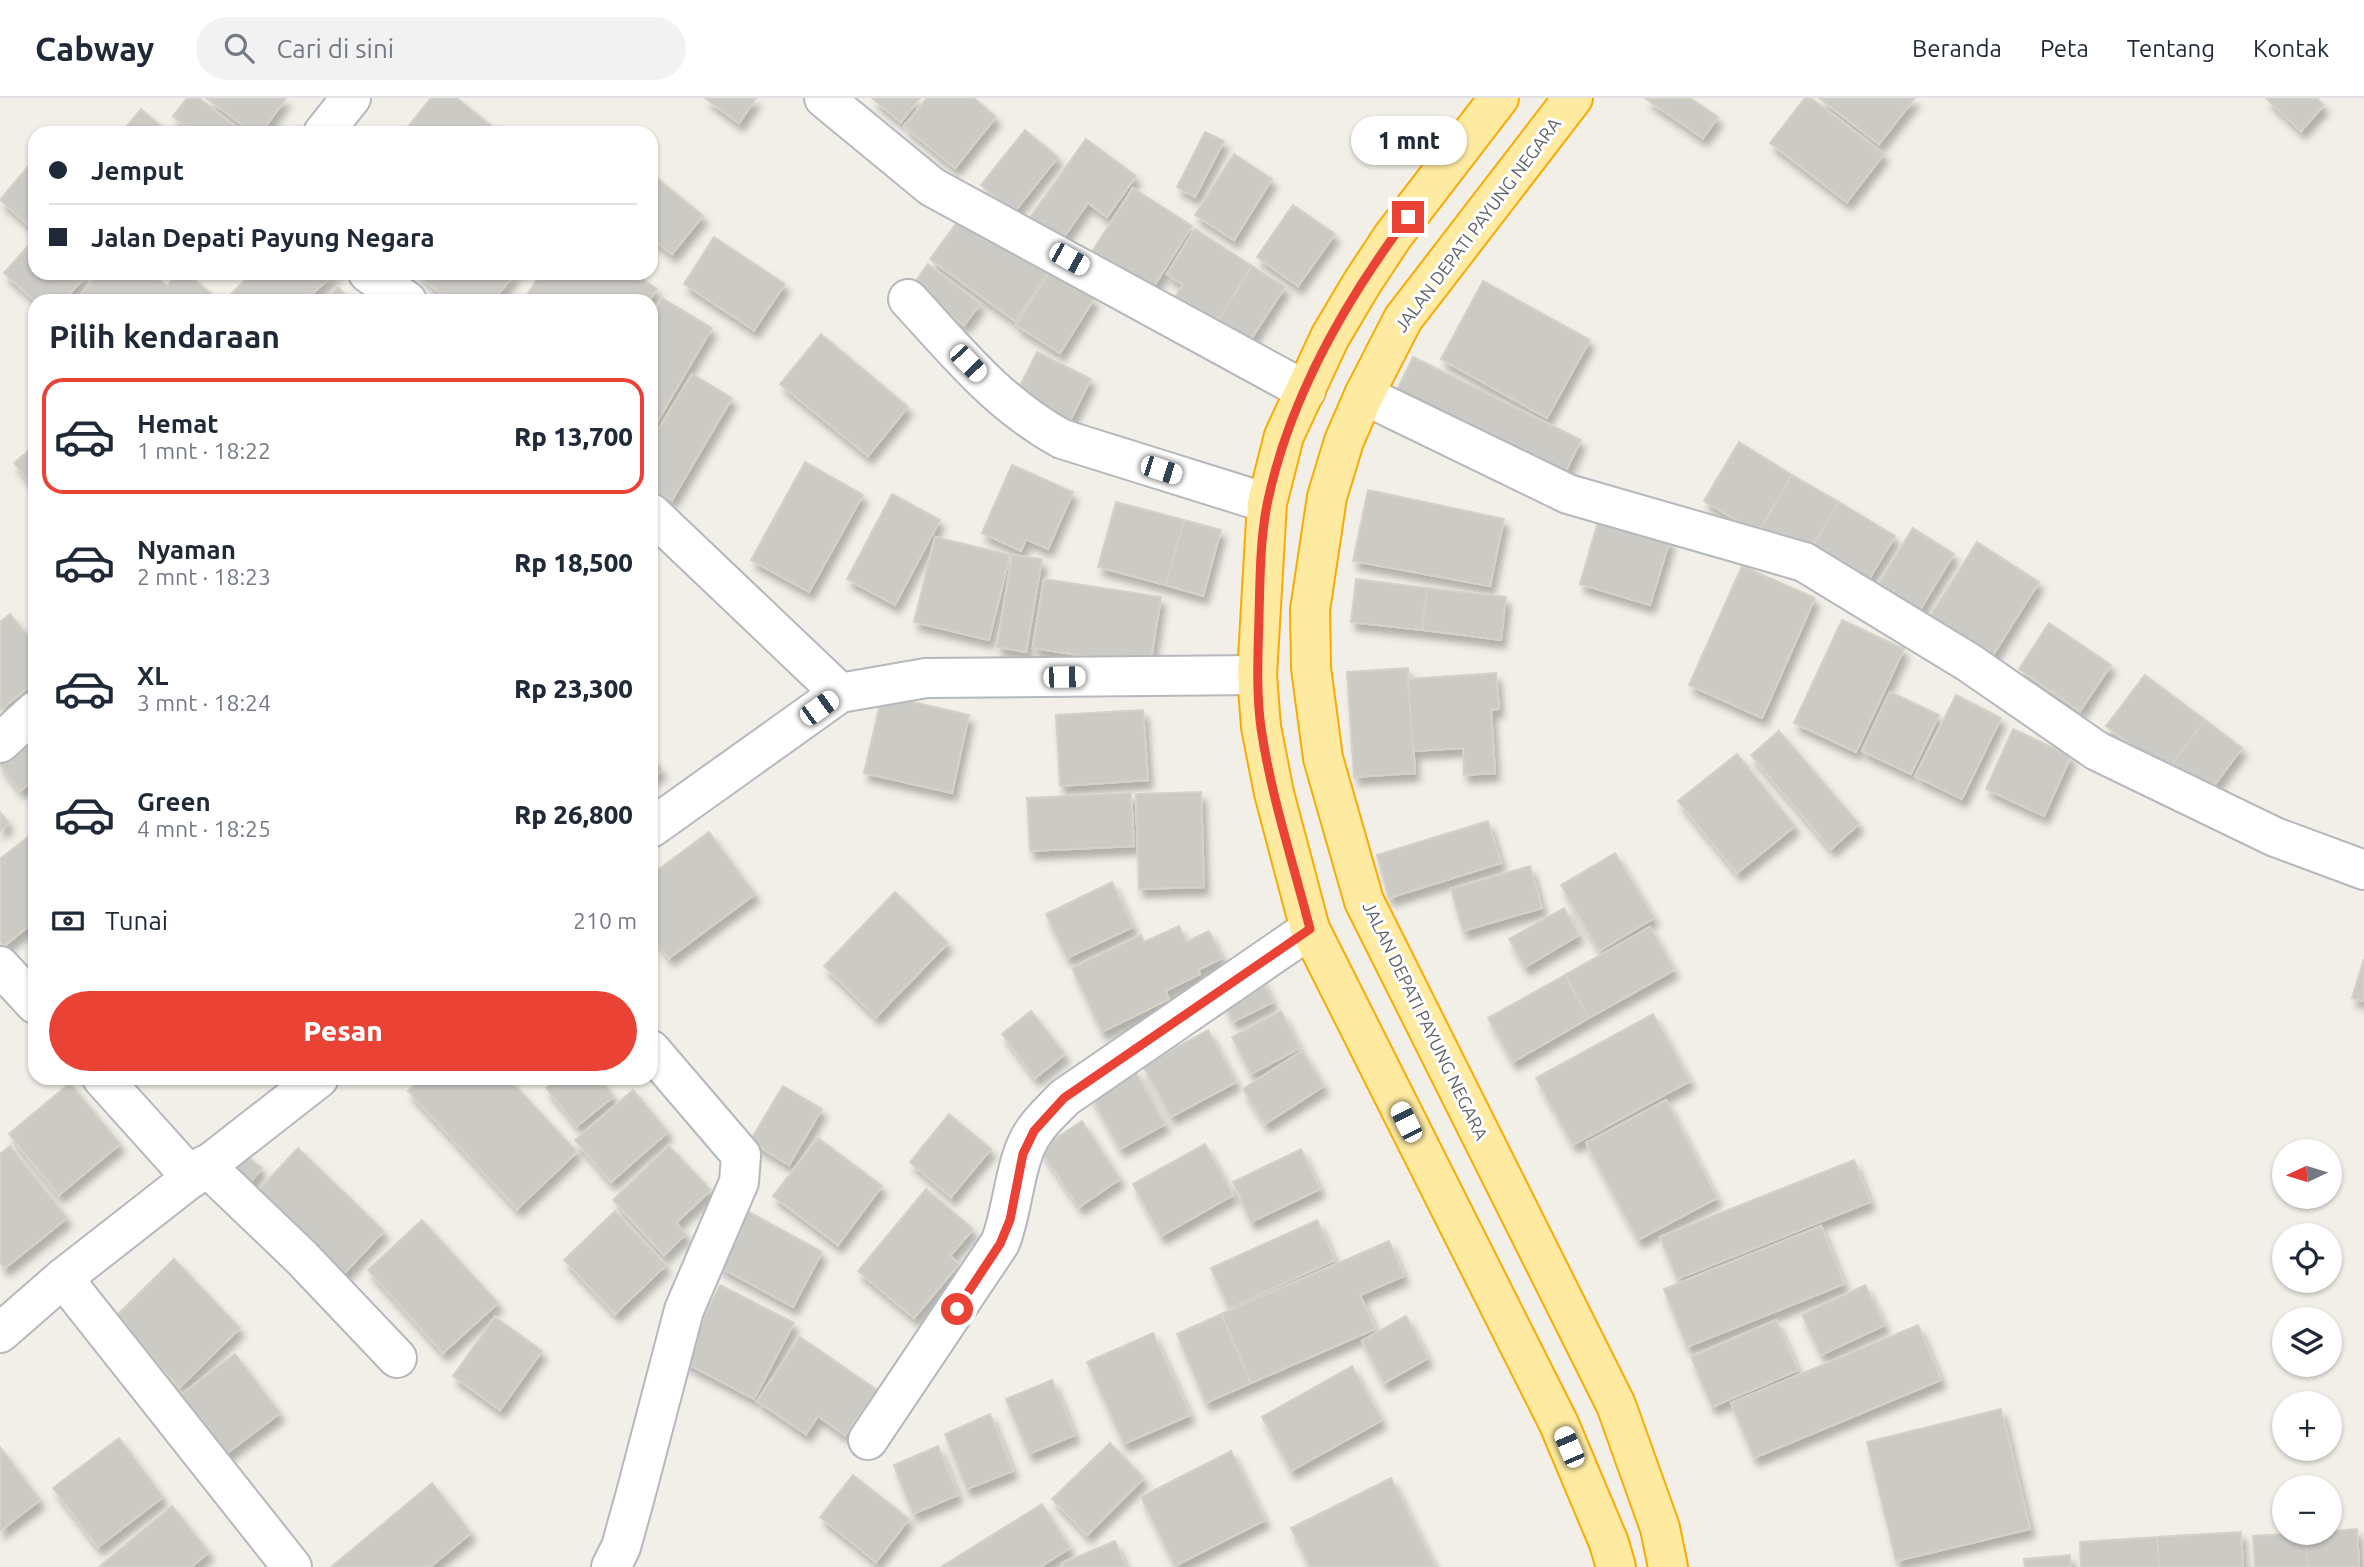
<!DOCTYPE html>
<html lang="id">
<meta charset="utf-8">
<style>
body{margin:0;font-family:Ubuntu,sans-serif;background:#f2f2f3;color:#1f2937;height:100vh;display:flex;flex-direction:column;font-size:26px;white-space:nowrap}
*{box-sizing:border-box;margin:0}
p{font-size:23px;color:#747a83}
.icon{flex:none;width:38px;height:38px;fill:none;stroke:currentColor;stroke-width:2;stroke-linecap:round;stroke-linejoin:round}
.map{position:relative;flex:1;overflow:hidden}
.details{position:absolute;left:28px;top:196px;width:630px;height:791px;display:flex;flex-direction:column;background:#fff;border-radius:21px;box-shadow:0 2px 5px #0004}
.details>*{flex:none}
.guide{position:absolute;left:28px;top:28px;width:630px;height:154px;border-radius:21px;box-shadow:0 2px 5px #0004;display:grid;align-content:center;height:154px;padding:0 21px;background:#fff}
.needle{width:46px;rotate:266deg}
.buttons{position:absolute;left:2272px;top:1041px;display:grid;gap:14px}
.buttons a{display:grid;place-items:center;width:70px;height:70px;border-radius:50%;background:#fff;box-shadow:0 2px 5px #0004;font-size:35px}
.end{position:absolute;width:32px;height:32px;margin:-16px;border:9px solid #ea4335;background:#fff;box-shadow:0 0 0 4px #fff}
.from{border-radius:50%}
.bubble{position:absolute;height:49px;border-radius:24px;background:#fff;box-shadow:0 2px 5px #0004;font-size:23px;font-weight:800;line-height:49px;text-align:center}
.car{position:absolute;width:21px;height:42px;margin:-21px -10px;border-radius:9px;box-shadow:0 0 5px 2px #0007;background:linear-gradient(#fff 24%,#345 0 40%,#fff 0 76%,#345 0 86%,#fff 0)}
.guide b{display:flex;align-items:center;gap:24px;height:66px;font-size:26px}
.guide b+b{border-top:2px solid #e0e1e3}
.guide i{width:18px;height:18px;background:#1f2937}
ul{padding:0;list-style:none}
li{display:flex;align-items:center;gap:21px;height:116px;margin:0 14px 10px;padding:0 7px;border:4px solid transparent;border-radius:21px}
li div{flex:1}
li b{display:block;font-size:26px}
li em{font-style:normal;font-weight:800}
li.current{border-color:#ea4335}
li>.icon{width:63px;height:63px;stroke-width:1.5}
h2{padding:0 21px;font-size:32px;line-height:84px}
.pay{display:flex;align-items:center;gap:18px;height:77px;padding:0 21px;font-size:26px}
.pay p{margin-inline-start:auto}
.primary-button{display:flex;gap:14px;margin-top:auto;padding:14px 21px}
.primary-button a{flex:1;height:80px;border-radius:42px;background:#ea4335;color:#fff;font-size:28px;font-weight:800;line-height:80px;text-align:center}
header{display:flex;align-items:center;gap:42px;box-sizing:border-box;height:98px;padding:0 35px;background:#fff;border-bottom:2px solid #e0e1e3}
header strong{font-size:33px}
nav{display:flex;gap:38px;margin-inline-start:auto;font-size:24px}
.search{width:490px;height:63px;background:#f2f2f3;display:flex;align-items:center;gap:18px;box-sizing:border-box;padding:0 24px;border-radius:38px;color:#747a83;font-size:26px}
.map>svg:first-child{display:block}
.building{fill:#cccac5;stroke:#d6d1c6;stroke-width:2;filter:url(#shadow)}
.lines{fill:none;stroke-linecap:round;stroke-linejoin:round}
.minor-casing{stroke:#b5b8bc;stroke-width:42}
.trunk-casing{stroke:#f9ab00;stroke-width:42}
.minor{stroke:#fff;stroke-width:38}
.trunk{stroke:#feeaa1;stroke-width:38}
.route{stroke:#ea4335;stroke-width:9}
.labels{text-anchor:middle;stroke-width:6;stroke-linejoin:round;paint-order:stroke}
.street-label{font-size:18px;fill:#5f6368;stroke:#fff}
</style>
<header>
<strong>Cabway</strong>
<div class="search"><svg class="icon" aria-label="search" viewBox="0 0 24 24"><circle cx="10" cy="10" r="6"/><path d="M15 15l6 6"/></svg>Cari di sini</div>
<nav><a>Beranda</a><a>Peta</a><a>Tentang</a><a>Kontak</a></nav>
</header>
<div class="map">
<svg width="2364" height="1469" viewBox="0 0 2364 1469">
<defs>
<filter id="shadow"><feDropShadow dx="4.5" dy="8" stdDeviation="3.5" flood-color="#0004"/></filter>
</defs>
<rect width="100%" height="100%" fill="#f1efe8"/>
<g class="building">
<polygon points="187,0 199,0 242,34 193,35 173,18"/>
<polygon points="206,0 286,0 261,35 254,35"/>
<polygon points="431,0 457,0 500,35 403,35"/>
<polygon points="705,0 756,0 739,25"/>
<polygon points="872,0 920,0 901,24"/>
<polygon points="927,0 974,0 996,19 955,70 904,28"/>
<polygon points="1690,0 1718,19 1703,40 1646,1"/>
<polygon points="1805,0 1811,0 1884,56 1847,104 1770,45"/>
<polygon points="1819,0 1915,0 1879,46"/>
<polygon points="2266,0 2317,0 2324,7 2301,33"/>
<polygon points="141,11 169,35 121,35"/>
<polygon points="1025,32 1058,59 1014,114 981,87"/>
<polygon points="1205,34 1224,43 1195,99 1177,89"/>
<polygon points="1086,41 1136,78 1107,119 1088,105 1058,147 1026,125"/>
<polygon points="1234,56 1272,81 1234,142 1195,117"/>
<polygon points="35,60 35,133 0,102"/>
<polygon points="651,75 703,118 672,156 651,140"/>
<polygon points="1133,90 1192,128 1145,202 1086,163"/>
<polygon points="1293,107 1335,136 1298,188 1257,159"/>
<polygon points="966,112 1050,173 1015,223 930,161"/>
<polygon points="1195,131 1252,168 1210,235 1169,208 1183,187 1167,176"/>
<polygon points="714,139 785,186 754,232 684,186"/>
<polygon points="35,140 35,175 88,175 63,203 35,203 4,175"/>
<polygon points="928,166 980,206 964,227 912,188"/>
<polygon points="1252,168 1285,189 1242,255 1210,235"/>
<polygon points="1050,173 1094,201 1060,255 1016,227"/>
<polygon points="98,175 152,175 167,188 177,175 186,175 213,197 208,203 76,203"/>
<polygon points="252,175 335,175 304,203 224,203"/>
<polygon points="417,175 516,175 492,203 449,203"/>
<polygon points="541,175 633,175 657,191 649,203 523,203"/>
<polygon points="1483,183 1590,242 1547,320 1441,261"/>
<polygon points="338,189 351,203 324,203"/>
<polygon points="662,200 712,230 651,334 651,220"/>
<polygon points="821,236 908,309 868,358 780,286"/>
<polygon points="1037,254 1091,281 1068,327 1014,300"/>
<polygon points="1413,259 1581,342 1565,375 1397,292"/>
<polygon points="692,276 732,300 672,402 651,390 651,344"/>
<polygon points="1739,344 1792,377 1758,435 1704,403"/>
<polygon points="35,347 35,391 14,365"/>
<polygon points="805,364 863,397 809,494 751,462"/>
<polygon points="1012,367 1073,394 1048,451 1026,441 1021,453 982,435"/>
<polygon points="1792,377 1839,404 1804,463 1758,435"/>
<polygon points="1368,392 1504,421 1490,488 1353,463"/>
<polygon points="892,396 940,422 895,507 847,481"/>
<polygon points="1116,404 1184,422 1166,487 1098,469"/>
<polygon points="1839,404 1895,438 1860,496 1804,463"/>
<polygon points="1599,420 1670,442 1650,507 1580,486"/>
<polygon points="1184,422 1221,432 1203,498 1166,487"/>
<polygon points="1913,430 1954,456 1918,515 1876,490"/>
<polygon points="935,439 1010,457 989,542 914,524"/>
<polygon points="1977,444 2039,484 1986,568 1924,528"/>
<polygon points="1012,457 1042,461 1026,554 997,549"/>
<polygon points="1742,468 1815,500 1762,620 1689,587"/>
<polygon points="1044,481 1161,499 1150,568 1033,550"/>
<polygon points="1356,481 1427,490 1422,532 1351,524"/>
<polygon points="1427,490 1506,499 1501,542 1422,532"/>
<polygon points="10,516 35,547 35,584 0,612 0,524"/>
<polygon points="1842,522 1904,551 1856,654 1794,625"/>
<polygon points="2049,525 2111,567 2080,613 2019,571"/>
<polygon points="1408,570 1415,675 1354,679 1347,574"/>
<polygon points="1496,575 1499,611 1491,612 1495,675 1464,677 1463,650 1413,653 1408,581"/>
<polygon points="2145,577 2205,622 2166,674 2106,628"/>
<polygon points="1890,594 1939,617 1911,676 1862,653"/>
<polygon points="882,597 969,617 952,695 864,675"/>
<polygon points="1956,597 2001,620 1962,701 1915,678"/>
<polygon points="1143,612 1148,682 1060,688 1056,617"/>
<polygon points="2205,622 2242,650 2204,701 2166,674"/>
<polygon points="35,624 35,681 20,693 0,667 0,651"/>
<polygon points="2013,631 2071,658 2044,718 1986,691"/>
<polygon points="1779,633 1859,726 1831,751 1751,657"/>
<polygon points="1737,656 1795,728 1737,775 1678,703"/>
<polygon points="651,658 662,672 651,681"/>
<polygon points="1201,694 1204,789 1139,791 1136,696"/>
<polygon points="1131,695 1134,748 1030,753 1027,700"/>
<polygon points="0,714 9,725 0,733"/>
<polygon points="1488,723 1501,765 1389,800 1377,757"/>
<polygon points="35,733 35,823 4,848 0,843 0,761"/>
<polygon points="709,734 755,796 669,860 651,836 651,777"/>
<polygon points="1615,755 1654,820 1599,853 1561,787"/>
<polygon points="1530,768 1542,810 1463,833 1451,791"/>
<polygon points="1112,784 1133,829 1067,860 1046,816"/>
<polygon points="895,794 948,845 876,919 824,868"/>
<polygon points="1564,810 1579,837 1525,869 1509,841"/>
<polygon points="1179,828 1186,844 1209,833 1222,860 1198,872 1200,876 1165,893 1169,901 1102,934 1072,870 1141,837 1144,844"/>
<polygon points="1650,829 1674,872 1589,920 1565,877"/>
<polygon points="2364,861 2364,903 2352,900"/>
<polygon points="1259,876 1273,904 1233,924 1220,896"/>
<polygon points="1565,877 1589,920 1513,964 1488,920"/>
<polygon points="1031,913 1065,956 1035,980 1002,936"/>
<polygon points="1281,913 1300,950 1251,976 1232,939"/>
<polygon points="1653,916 1690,983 1573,1047 1536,980"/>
<polygon points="1208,932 1236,984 1171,1019 1143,968"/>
<polygon points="1302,953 1324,988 1265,1026 1243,991"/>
<polygon points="1134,971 1165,1026 1120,1051 1090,996"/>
<polygon points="422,980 508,980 577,1054 517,1111 408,993"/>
<polygon points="559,980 599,980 614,998 577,1028 546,990"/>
<polygon points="70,985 120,1046 59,1097 9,1036"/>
<polygon points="783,988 822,1011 789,1067 750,1043"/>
<polygon points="633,992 668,1034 611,1084 575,1042"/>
<polygon points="1666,1002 1717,1100 1638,1142 1586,1045"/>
<polygon points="949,1016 991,1051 951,1099 910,1064"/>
<polygon points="1082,1023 1120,1081 1079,1109 1040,1051"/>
<polygon points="818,1040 882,1088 838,1147 773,1098"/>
<polygon points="1205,1046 1233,1097 1161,1138 1133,1086"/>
<polygon points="10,1048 67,1120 5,1170 0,1164 0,1056"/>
<polygon points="669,1048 711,1092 676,1125 686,1136 664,1157 613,1102"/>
<polygon points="237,1050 262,1070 244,1092 219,1072"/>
<polygon points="298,1050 384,1133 338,1182 252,1099"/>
<polygon points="1301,1051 1320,1091 1251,1124 1233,1084"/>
<polygon points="1854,1062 1870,1104 1677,1181 1660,1139"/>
<polygon points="926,1091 973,1131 950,1158 959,1166 914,1220 858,1173"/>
<polygon points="615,1113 666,1167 615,1216 564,1162"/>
<polygon points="747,1113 822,1154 793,1209 718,1168"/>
<polygon points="422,1122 498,1205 443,1255 368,1172"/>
<polygon points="1317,1122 1335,1162 1229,1210 1211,1170"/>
<polygon points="1821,1128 1844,1186 1687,1249 1664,1191"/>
<polygon points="1389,1143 1404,1178 1360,1197 1375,1231 1251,1285 1221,1216"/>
<polygon points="174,1161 240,1230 180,1289 113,1221"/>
<polygon points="720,1187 794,1225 754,1301 682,1263"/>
<polygon points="1865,1187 1885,1227 1821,1257 1802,1217"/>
<polygon points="1221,1216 1251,1285 1206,1305 1177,1236"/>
<polygon points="1406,1218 1428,1260 1384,1285 1362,1243"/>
<polygon points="495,1219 542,1253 500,1312 453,1278"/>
<polygon points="1776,1222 1798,1272 1712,1309 1691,1259"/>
<polygon points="1918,1227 1941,1282 1754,1360 1731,1305"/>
<polygon points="1153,1235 1190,1317 1124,1346 1087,1264"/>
<polygon points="800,1239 877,1292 845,1337 818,1318 806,1336 757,1303"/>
<polygon points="235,1256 280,1315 223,1358 178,1299"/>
<polygon points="1352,1268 1382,1322 1291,1373 1262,1319"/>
<polygon points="1052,1282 1075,1337 1029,1356 1006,1301"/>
<polygon points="2001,1311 2030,1431 1896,1463 1867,1344"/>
<polygon points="990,1316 1013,1373 967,1391 945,1336"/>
<polygon points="119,1340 163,1399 98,1449 53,1390"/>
<polygon points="1110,1345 1144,1380 1087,1437 1052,1401"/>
<polygon points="938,1348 958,1397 913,1416 894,1367"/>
<polygon points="0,1349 40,1402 0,1433"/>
<polygon points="1231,1353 1265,1422 1175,1468 1141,1399"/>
<polygon points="853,1377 909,1421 876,1464 820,1419"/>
<polygon points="1391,1380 1435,1469 1310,1469 1291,1430"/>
<polygon points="432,1385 471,1435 430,1469 331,1469"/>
<polygon points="1042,1406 1070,1450 1040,1469 941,1469"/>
<polygon points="172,1408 209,1454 191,1469 99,1469"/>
<polygon points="2357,1431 2359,1469 2308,1469 2305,1435"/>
<polygon points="2241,1434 2243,1469 2159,1469 2157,1439"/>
<polygon points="2305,1435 2308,1469 2255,1469 2253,1438"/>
<polygon points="2157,1439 2159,1469 2081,1469 2080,1444"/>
<polygon points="1115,1443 1126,1469 1064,1469 1062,1465"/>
<polygon points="2070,1457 2071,1469 2025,1469 2024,1461"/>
</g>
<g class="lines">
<g class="minor-casing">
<g id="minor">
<polyline points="824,0 932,89 1306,293"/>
<polyline points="323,35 351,0"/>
<polyline points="368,175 407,203"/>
<path d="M 908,201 C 957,254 998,306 1062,341 L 1267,405"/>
<polyline points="1364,297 1568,396 1804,464 1968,564 2097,653 2275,739 2364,772"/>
<polyline points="651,415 840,595"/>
<polyline points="0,645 35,613"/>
<polyline points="651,730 840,595 926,580 1257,577"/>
<polyline points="0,868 35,906"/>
<polyline points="102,980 192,1080"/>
<polyline points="205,1067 302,1160 397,1260"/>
<polyline points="63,1180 292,1469"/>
<polyline points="0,1235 63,1180 319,980"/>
<path d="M 868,1342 L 1000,1145 C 1014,1111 1014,1060 1035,1032 C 1043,1020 1055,1010 1064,1000 L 1310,831"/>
<polyline points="611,1469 621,1449 636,1395 684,1212 739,1084 741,1057 651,952"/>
</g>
</g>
<g class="trunk-casing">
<g id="trunk">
<polyline points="1499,0 1393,138 1362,185 1330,239 1284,338 1267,405 1257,577 1261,629 1274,695 1310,831 1559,1326 1609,1445 1616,1469"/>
<polyline points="1573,0 1403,221 1364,297 1344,343 1327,399 1310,512 1311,570 1323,660 1364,803 1616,1307 1660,1430 1668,1469"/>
</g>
</g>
<use href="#minor" class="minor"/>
<use href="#trunk" class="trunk"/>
</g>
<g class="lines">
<path class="route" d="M 957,1211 L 1000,1146 L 1010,1122 L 1023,1056 L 1034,1033 L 1064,1000 L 1310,831 C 1293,764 1271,698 1261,630 C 1256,593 1258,556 1259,519 C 1260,481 1260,439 1268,402 C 1290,299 1345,203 1408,119"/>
</g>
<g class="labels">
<g class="street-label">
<text transform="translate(1478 127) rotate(-53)" y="6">JALAN DEPATI PAYUNG NEGARA</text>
<text transform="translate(1425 923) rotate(64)" y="6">JALAN DEPATI PAYUNG NEGARA</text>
</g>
</g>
</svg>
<div class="buttons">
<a><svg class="needle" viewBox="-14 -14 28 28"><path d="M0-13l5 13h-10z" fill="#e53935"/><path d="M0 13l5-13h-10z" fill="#747a83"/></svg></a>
<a><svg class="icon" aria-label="locate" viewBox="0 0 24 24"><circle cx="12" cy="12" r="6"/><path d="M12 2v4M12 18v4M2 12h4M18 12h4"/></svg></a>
<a><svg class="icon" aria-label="layers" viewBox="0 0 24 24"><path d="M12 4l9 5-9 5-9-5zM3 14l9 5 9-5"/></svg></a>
<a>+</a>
<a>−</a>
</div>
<i class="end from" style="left:957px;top:1211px"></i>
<i class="end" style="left:1408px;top:119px"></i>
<div class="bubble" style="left:1351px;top:18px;width:116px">1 mnt</div>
<i class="car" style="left:1069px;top:161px;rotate:119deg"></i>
<i class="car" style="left:968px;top:265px;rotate:136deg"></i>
<i class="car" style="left:1161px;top:372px;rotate:108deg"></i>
<i class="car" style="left:1064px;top:579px;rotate:89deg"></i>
<i class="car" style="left:819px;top:610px;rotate:54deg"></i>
<i class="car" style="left:1406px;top:1024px;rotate:333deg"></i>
<i class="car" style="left:1569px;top:1349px;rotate:337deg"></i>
<div class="guide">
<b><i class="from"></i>Jemput</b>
<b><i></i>Jalan Depati Payung Negara</b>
</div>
<section class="details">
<h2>Pilih kendaraan</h2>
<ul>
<li class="current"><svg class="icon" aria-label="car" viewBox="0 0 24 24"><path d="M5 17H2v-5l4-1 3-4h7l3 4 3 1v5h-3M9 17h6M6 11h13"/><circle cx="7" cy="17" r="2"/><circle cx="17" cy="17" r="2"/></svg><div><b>Hemat</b><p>1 mnt · 18:22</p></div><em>Rp 13,700</em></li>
<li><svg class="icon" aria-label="car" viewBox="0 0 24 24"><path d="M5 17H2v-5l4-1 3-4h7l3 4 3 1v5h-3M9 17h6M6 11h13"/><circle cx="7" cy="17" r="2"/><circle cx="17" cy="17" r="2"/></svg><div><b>Nyaman</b><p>2 mnt · 18:23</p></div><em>Rp 18,500</em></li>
<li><svg class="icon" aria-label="car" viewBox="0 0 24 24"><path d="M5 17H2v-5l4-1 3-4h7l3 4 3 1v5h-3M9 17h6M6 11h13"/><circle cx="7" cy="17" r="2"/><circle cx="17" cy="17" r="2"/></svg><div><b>XL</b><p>3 mnt · 18:24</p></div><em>Rp 23,300</em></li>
<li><svg class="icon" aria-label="car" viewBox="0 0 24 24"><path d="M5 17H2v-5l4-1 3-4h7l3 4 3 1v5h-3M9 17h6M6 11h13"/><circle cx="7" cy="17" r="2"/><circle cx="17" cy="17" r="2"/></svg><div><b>Green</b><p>4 mnt · 18:25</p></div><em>Rp 26,800</em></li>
</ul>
<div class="pay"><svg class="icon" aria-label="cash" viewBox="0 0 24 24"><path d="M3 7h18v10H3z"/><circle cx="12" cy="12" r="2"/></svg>Tunai<p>210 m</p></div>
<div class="primary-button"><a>Pesan</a></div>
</section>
</div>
